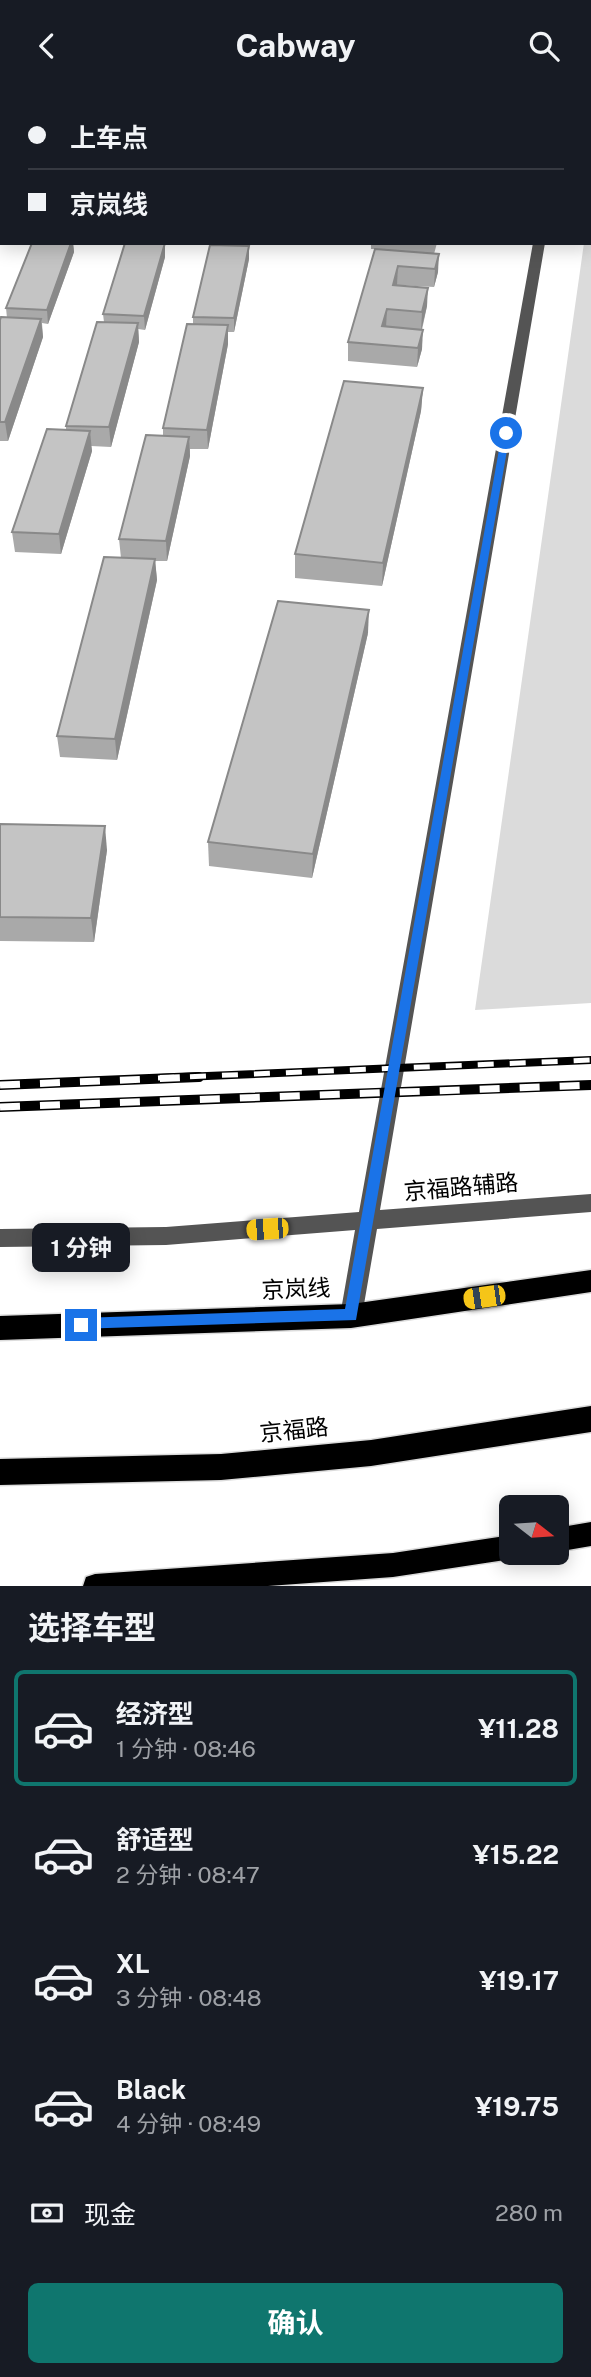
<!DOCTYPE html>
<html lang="zh">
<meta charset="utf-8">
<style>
body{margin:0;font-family:"Public Sans","Noto Sans SC",sans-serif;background:#20242c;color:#f1f3f6;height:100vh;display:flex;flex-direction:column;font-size:26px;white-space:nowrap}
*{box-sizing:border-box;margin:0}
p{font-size:23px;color:#9ea1a6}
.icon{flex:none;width:38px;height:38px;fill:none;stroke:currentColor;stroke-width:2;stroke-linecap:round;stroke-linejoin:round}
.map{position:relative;height:1495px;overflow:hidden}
.drawer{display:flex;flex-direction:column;background:#171b24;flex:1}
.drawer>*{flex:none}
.hud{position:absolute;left:0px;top:0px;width:592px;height:154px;box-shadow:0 4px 18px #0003;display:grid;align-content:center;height:154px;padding:0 28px;background:#171b24}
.needle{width:46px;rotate:107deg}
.buttons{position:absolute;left:499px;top:1404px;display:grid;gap:14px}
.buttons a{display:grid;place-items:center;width:70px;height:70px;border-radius:10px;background:#171b24;box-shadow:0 4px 18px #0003;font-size:35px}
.end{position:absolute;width:32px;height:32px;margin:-16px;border:9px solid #1a73e8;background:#fff;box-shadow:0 0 0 4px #fff}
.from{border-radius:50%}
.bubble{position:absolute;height:49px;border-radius:10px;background:#171b24;box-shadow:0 4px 18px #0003;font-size:23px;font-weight:700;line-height:49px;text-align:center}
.car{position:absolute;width:21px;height:42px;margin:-21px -10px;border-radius:9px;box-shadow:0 0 5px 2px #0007;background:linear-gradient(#f5c518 24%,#345 0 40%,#f5c518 0 76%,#345 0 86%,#f5c518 0)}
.hud b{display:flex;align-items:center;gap:24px;height:66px;font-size:26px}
.hud b+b{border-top:2px solid #363941}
.hud i{width:18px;height:18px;background:#f1f3f6}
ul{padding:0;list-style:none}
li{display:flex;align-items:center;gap:21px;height:116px;margin:0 14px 10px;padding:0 14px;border:4px solid transparent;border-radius:10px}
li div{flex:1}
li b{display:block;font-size:26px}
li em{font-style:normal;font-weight:700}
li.selected{border-color:#0f766e}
li>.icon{width:63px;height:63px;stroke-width:1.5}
h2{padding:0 28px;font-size:32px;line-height:84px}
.pay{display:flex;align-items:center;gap:18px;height:77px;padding:0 28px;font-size:26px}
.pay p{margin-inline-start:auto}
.cta{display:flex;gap:14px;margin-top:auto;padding:14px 28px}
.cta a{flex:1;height:80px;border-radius:10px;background:#0f766e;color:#fff;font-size:28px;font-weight:700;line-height:80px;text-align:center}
header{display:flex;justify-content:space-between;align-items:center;height:91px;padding:0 28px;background:#171b24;font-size:32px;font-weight:700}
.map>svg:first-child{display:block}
.green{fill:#dbdbdb}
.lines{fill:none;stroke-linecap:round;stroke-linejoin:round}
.major-casing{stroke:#dbdbdb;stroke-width:3}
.highway-casing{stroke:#dbdbdb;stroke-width:3}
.minor{fill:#545454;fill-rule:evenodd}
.major{fill:#000;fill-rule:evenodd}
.highway{fill:#000;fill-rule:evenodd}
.rail-far1-casing{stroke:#000;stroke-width:8}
.rail-casing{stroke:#000;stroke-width:10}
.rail-far1{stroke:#fff;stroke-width:5;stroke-dasharray:16;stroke-linecap:butt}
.rail{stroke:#fff;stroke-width:7;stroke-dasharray:20;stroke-linecap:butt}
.wall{fill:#a9a9a9}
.shaded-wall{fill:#898989}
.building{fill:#c4c4c4;stroke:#898989;stroke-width:2}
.route{fill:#1a73e8}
.labels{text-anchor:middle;stroke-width:5;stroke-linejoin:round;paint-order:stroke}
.near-street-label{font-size:23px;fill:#000;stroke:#fff}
</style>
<header><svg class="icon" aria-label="back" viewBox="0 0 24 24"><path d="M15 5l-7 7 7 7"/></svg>Cabway<svg class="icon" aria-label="search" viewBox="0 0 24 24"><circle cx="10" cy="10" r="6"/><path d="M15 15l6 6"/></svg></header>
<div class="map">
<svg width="591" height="1495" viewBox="0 0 591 1495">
<rect width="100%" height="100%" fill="#fff"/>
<polygon class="green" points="591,106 591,912 475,919 584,152 590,152"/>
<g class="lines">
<g class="major-casing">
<g id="major">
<rect x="0" y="11" width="2" height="6"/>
<rect x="0" y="29" width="2" height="7"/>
<polygon points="591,1431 591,1455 556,1461 556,1437"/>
<polygon points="511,1444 511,1461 521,1461 511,1468 393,1486 268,1495 83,1495 86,1486 95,1483 393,1462"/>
</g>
</g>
<g class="highway-casing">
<g id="highway">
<polygon points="591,1179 591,1201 351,1237 0,1249 0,1225 351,1213"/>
<polygon points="591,1315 591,1341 371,1375 221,1389 0,1394 0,1368 221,1363 371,1349"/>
</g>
</g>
<g class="minor">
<rect x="558" y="0" width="10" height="2"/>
<polygon points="533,152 545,152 380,1119 591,1103 591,1121 377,1138 362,1225 359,1232 351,1235 343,1232 340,1225 355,1139 166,1154 0,1156 0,1138 166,1136 359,1121"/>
</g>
<use href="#major" class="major"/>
<use href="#highway" class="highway"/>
<g class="rail-far1-casing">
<polyline id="rail-far1" points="158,987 591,969"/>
</g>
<g class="rail-casing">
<g id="rail">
<polyline points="0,994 199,986"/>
<polyline points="0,1016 591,994"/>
</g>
</g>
<use href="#rail-far1" class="rail-far1"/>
<use href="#rail" class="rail"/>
</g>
<g class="wall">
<polygon points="32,152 73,152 74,161 48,233 42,232 43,246 8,350 0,350 0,229 7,227 6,217"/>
<polygon points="165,152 165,166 145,239 138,238 139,251 111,356 91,355 92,360 61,463 15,461 12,441 66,339 66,335 104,231 103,223"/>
<polygon points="371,152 437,152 434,163 438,181 434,196 397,194 427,215 422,239 422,258 417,276 348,270 348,251 375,158 371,158"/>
<polygon points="249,168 234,241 228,241 228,253 208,358 190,358 190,365 167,470 155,470 157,489 117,669 60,666 57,645 121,467 119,448 163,345 163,337 193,233 193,226"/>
<polygon points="423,297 421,320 382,495 295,487 295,463"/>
<polygon points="368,542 312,787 209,775 208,751"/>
<polygon points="0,733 107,759 94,851 0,850"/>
</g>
<g class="shaded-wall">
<polygon points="71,152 73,152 74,161 48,233 47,219"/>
<polygon points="165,152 165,166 145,239 144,225"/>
<polygon points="249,155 249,168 234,241 234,227"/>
<polygon points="439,163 438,181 434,196 435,178"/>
<polygon points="398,175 397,194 392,212 393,194"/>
<polygon points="428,197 427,215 421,240 422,221"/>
<polygon points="387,218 386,237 382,235"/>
<polygon points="41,228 43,246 8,350 5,331"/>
<polygon points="138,232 139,251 111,356 109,336"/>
<polygon points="228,234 228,253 208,358 207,339"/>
<polygon points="423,239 422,258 417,276 418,257"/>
<polygon points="423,297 421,320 382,495 383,472"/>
<polygon points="90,340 92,360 61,463 59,443"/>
<polygon points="189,346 190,365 167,470 166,450"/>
<polygon points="155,468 157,489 117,669 115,648"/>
<polygon points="369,519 368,542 312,787 313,763"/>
<polygon points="105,735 107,759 94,851 91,827"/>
</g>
<g class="building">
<polygon points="32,152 71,152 47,219 6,217"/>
<polygon points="125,152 165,152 144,225 103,223"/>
<polygon points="210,154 249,155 234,227 193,226"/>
<polygon points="375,158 439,163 435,178 398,175 393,194 428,197 422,221 387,218 382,235 423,239 418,257 348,251"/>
<polygon points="1,226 41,228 5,331 0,331 0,229"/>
<polygon points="97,231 138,232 109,336 66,335"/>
<polygon points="187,233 228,234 207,339 163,337"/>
<polygon points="344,290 423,297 383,472 295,463"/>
<polygon points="47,338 90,340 59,443 12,441"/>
<polygon points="146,344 189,346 166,450 119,448"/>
<polygon points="104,466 155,468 115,648 57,645"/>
<polygon points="278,510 369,519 313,763 208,751"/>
<polygon points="0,733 105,735 91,827 0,826"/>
</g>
<polygon class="route" points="506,340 510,342 356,1229 76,1238 74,1234 76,1229 81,1227 345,1218 502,342"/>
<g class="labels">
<g class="near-street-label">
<text transform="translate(461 1096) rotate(-5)" y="8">京福路辅路</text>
<text transform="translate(296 1198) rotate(-2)" y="8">京岚线</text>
<text transform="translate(294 1339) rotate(-6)" y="8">京福路</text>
</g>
</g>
</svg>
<div class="buttons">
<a><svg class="needle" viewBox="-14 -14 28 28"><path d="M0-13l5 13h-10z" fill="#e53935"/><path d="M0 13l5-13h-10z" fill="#9ea1a6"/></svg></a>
</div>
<i class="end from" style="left:506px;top:342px"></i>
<i class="end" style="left:81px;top:1234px"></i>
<div class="bubble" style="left:32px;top:1132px;width:98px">1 分钟</div>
<i class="car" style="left:267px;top:1138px;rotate:266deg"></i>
<i class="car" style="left:484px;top:1206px;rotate:262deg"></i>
<div class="hud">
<b><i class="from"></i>上车点</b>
<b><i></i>京岚线</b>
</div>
</div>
<section class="drawer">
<h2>选择车型</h2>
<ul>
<li class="selected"><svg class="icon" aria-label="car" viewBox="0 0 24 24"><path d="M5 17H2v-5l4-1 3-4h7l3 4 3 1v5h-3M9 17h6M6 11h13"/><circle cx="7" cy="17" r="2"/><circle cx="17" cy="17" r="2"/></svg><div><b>经济型</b><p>1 分钟 · 08:46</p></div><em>¥11.28</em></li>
<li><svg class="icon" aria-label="car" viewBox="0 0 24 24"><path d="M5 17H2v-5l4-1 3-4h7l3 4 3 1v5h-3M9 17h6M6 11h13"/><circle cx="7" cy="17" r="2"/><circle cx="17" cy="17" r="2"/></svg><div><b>舒适型</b><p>2 分钟 · 08:47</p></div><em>¥15.22</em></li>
<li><svg class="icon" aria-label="car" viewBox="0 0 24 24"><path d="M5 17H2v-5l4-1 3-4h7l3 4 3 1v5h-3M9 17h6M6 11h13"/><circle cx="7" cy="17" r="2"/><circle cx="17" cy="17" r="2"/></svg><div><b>XL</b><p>3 分钟 · 08:48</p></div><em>¥19.17</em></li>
<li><svg class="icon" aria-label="car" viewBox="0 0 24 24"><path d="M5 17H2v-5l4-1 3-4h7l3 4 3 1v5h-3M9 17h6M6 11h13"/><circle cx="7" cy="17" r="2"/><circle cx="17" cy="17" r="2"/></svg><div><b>Black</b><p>4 分钟 · 08:49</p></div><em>¥19.75</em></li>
</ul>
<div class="pay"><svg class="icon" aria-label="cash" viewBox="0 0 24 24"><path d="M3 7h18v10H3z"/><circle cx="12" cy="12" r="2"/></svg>现金<p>280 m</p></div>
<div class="cta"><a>确认</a></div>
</section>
